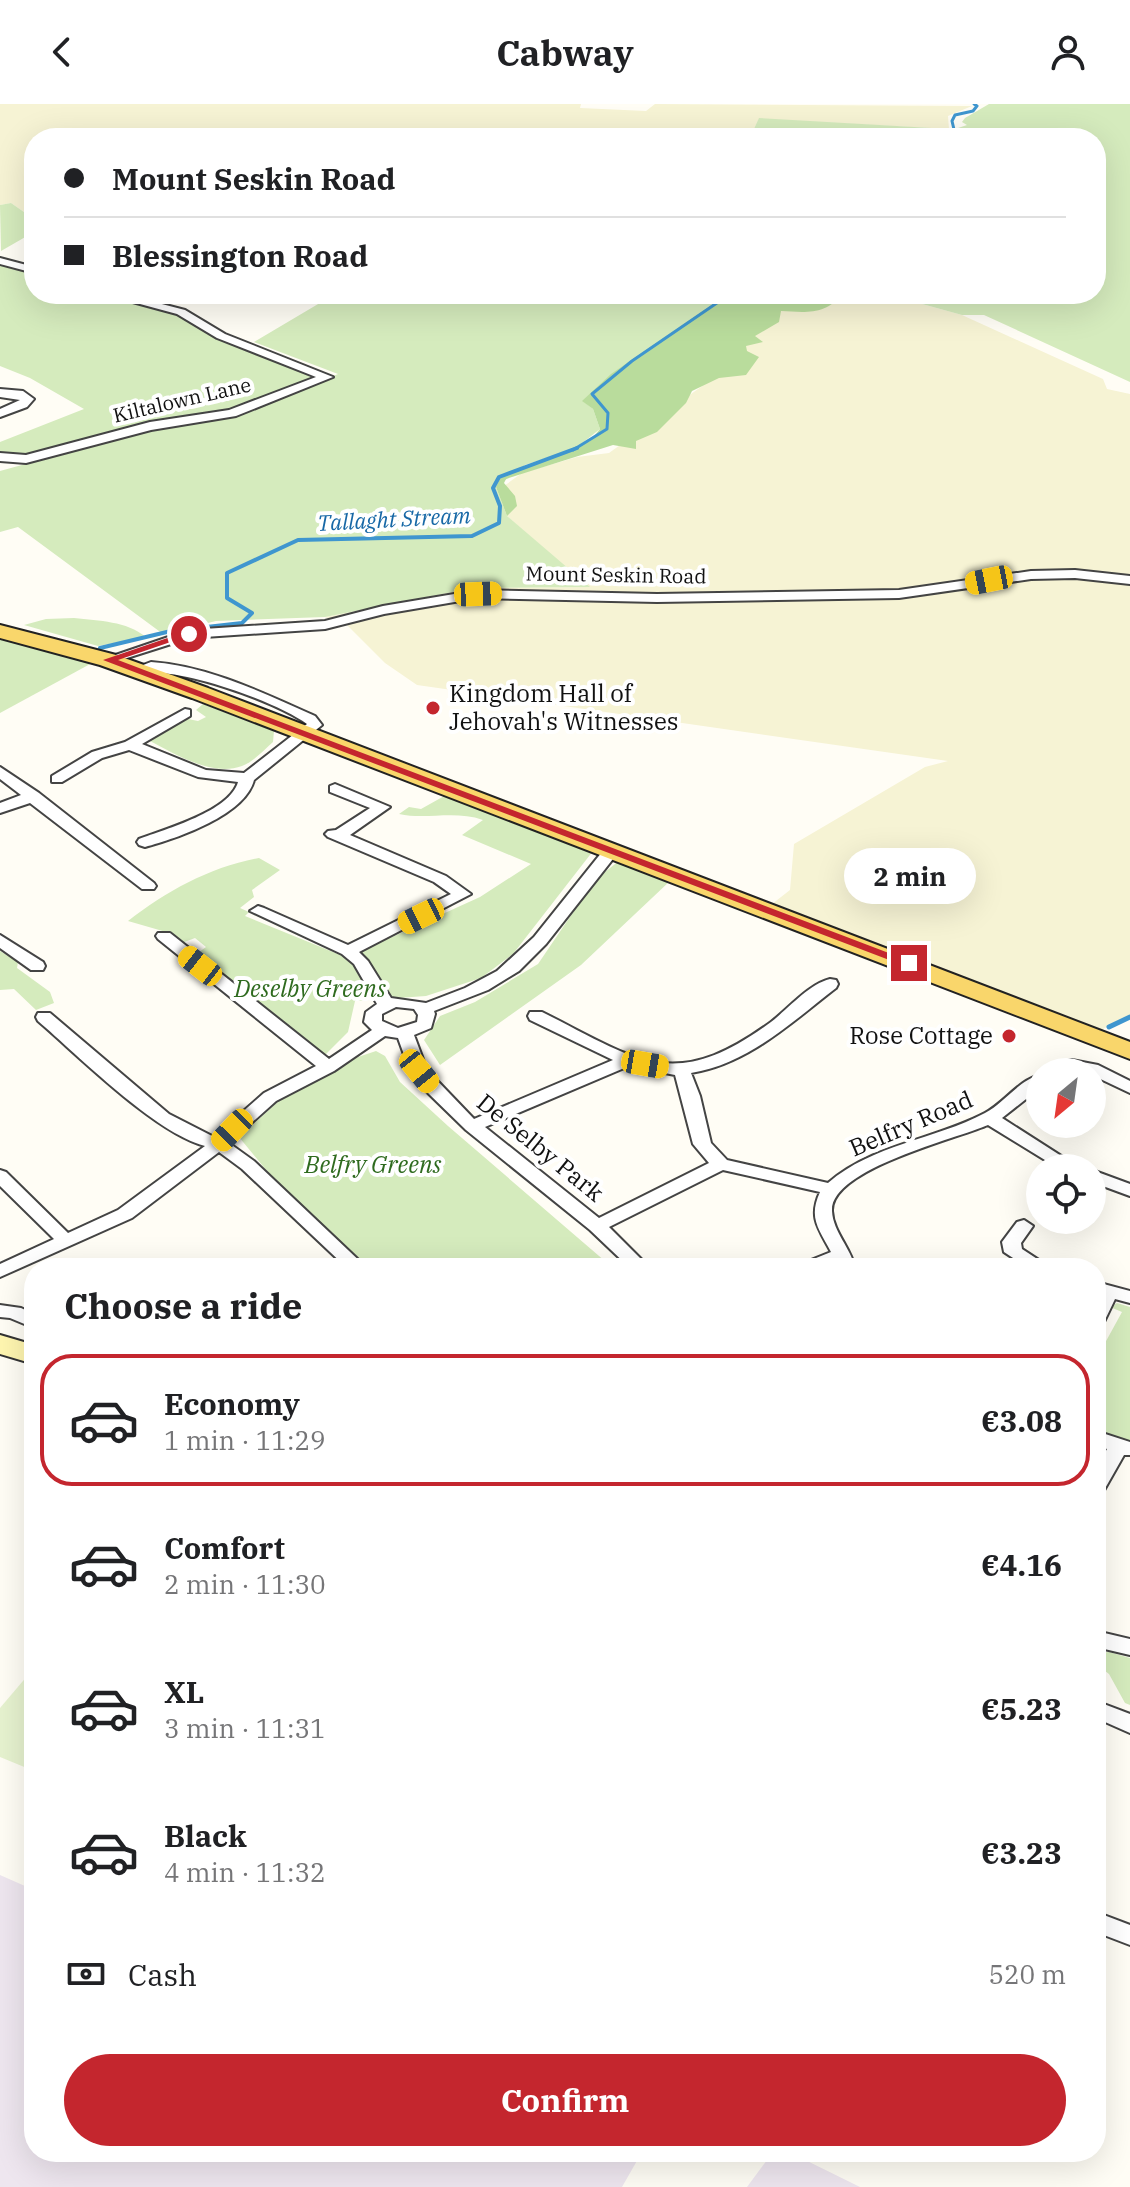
<!DOCTYPE html>
<meta charset="utf-8">
<style>
body{margin:0;font-family:"IBM Plex Serif",serif;background:#f6f6f6;color:#202124;height:100vh;display:flex;flex-direction:column;font-size:30px;white-space:nowrap}
*{box-sizing:border-box;margin:0}
p{font-size:26px;color:#757577}
.icon{flex:none;width:44px;height:44px;fill:none;stroke:currentColor;stroke-width:2;stroke-linecap:round;stroke-linejoin:round}
.map{position:relative;flex:1;overflow:hidden}
.details{position:absolute;left:24px;top:1154px;width:1082px;height:904px;display:flex;flex-direction:column;background:#fff;border-radius:32px;box-shadow:0 8px 32px #0002}
.details>*{flex:none}
.banner{position:absolute;left:24px;top:24px;width:1082px;height:176px;border-radius:32px;box-shadow:0 8px 32px #0002;display:grid;align-content:center;height:176px;padding:0 40px;background:#fff}
.needle{width:52px;rotate:209deg}
.tools{position:absolute;left:1026px;top:954px;display:grid;gap:16px}
.tools a{display:grid;place-items:center;width:80px;height:80px;border-radius:50%;background:#fff;box-shadow:0 8px 32px #0002;font-size:40px}
.end{position:absolute;width:36px;height:36px;margin:-18px;border:10px solid #c4262e;background:#fff;box-shadow:0 0 0 4px #fff}
.from{border-radius:50%}
.bubble{position:absolute;height:56px;border-radius:28px;background:#fff;box-shadow:0 8px 32px #0002;font-size:26px;font-weight:800;line-height:56px;text-align:center}
.car{position:absolute;width:24px;height:48px;margin:-24px -12px;border-radius:10px;box-shadow:0 0 6px 2px #0007;background:linear-gradient(#f5c518 24%,#345 0 40%,#f5c518 0 76%,#345 0 86%,#f5c518 0)}
.banner b{display:flex;align-items:center;gap:28px;height:76px;font-size:30px}
.banner b+b{border-top:2px solid #e0e0e0}
.banner i{width:20px;height:20px;background:#202124}
ul{padding:0;list-style:none}
li{display:flex;align-items:center;gap:24px;height:132px;margin:0 16px 12px;padding:0 24px;border:4px solid transparent;border-radius:32px}
li div{flex:1}
li b{display:block;font-size:30px}
li em{font-style:normal;font-weight:800}
li.active{border-color:#c4262e}
li>.icon{width:72px;height:72px;stroke-width:1.5}
h2{padding:0 40px;font-size:36px;line-height:96px}
.pay{display:flex;align-items:center;gap:20px;height:88px;padding:0 40px;font-size:30px}
.pay p{margin-inline-start:auto}
.primary-button{display:flex;gap:16px;margin-top:auto;padding:16px 40px}
.primary-button a{flex:1;height:92px;border-radius:48px;background:#c4262e;color:#fff;font-size:32px;font-weight:800;line-height:92px;text-align:center}
header{display:flex;justify-content:space-between;align-items:center;height:104px;padding:0 40px;background:#fff;font-size:36px;font-weight:800}
.map>svg:first-child{display:block}
.industrial{fill:#eee6ef}
.farmland{fill:#f6f3d4}
.green{fill:#d5ebbd}
.forest{fill:#b9dc9c}
.pitch{fill:#e6f2cf}
.lines{fill:none;stroke-linecap:round;stroke-linejoin:round}
.stream-far2{stroke:#3f96cf;stroke-width:3}
.stream-far1{stroke:#3f96cf;stroke-width:4}
.stream{stroke:#3f96cf;stroke-width:5}
.street-casing{stroke:#444;stroke-width:4}
.secondary-casing{stroke:#333;stroke-width:4}
.primary-casing{stroke:#222;stroke-width:4}
.street{fill:#fff;fill-rule:evenodd}
.secondary{fill:#fff6b0;fill-rule:evenodd}
.primary{fill:#f9d66b;fill-rule:evenodd}
.route{fill:#c4262e}
.poi-dot{fill:#c4262e;stroke:#fff;stroke-width:3}
.labels{text-anchor:middle;stroke-width:8;stroke-linejoin:round;paint-order:stroke}
.far-street-label{font-size:20px;fill:#111;stroke:#fff}
.far-water-label{font-size:22px;font-style:italic;fill:#1768a6;stroke:#fff}
.poi-label{font-size:24px;fill:#111;stroke:#fff;text-anchor:start}
.park-label{font-size:24px;font-style:italic;fill:#2f6b1f;stroke:#fff}
.street-label{font-size:24px;fill:#111;stroke:#fff}
</style>
<header><svg class="icon" aria-label="back" viewBox="0 0 24 24"><path d="M15 5l-7 7 7 7"/></svg>Cabway<svg class="icon" aria-label="person" viewBox="0 0 24 24"><circle cx="12" cy="8" r="4"/><path d="M4 21q1-7 8-7t8 7"/></svg></header>
<div class="map">
<svg width="1130" height="2083" viewBox="0 0 1130 2083">
<rect width="100%" height="100%" fill="#fffdf5"/>
<g class="industrial">
<polygon points="0,1771 34,1786 34,2048 642,2048 622,2083 0,2083"/>
<polygon points="773,2048 789,2048 860,2083 747,2083"/>
</g>
<g class="farmland">
<polygon points="0,0 581,0 580,4 646,7 655,0 972,2 948,12 949,25 759,15 753,27 703,34 435,31 430,34 34,34 34,115 11,99 0,101"/>
<polygon points="802,190 886,190 962,211 1103,275 1107,285 1130,290 1130,911 1101,926 772,800 790,786 794,740 925,663 948,657 417,581 385,559 347,521 325,513 473,484 588,483 507,412 504,382 522,369 577,353 609,349 723,267 760,211"/>
</g>
<g class="green">
<polygon points="989,0 1130,0 1130,278 984,211 962,211 886,190 1096,190 1096,34 963,34 958,24 967,21 962,18 965,14"/>
<polygon points="759,14 949,25 954,34 703,34 753,27"/>
<polygon points="11,99 34,115 34,128 1,147 0,101"/>
<polygon points="0,161 34,168 34,190 99,190 175,209 212,231 326,275 231,309 26,353 0,350 0,338 84,305 30,274 0,262"/>
<polygon points="335,190 727,190 612,270 583,297 593,305 600,325 576,344 525,361 496,383 507,412 590,483 473,484 325,513 216,517 163,530 18,423 0,428 0,367 153,325 237,311 338,270 254,238"/>
<path d="M 74,514 C 100,517 126,517 146,533 L 98,542 L 24,521 L 46,515 Z"/>
<polygon points="0,533 92,559 0,609"/>
<path d="M 203,600 L 274,627 L 273,638 C 264,646 253,658 242,662 C 212,673 175,650 150,637 L 183,614 L 198,617 L 206,613 L 196,606 Z"/>
<path d="M 446,691 L 593,747 L 513,850 L 481,874 L 426,892 L 355,897 L 348,928 L 325,951 L 195,851 L 206,843 L 195,834 L 179,840 L 173,830 L 128,817 C 167,787 210,763 259,754 L 280,766 L 252,786 L 254,793 L 240,804 L 249,808 L 245,812 L 338,850 L 370,843 L 480,793 L 531,760 L 462,731 L 483,716 C 455,706 426,716 399,710 L 409,703 L 421,705 Z"/>
<polygon points="620,756 670,777 581,861 440,961 424,936 440,912 475,898 538,860 595,776"/>
<polygon points="0,847 18,858 17,864 50,888 54,899 36,906 14,885 0,886"/>
<polygon points="376,947 385,952 400,978 448,1022 613,1164 371,1164 290,1095 239,1033 280,996 358,953"/>
<polygon points="1117,1199 1130,1203 1130,1339 1096,1327 1096,1238 1105,1239 1122,1208 1110,1203"/>
<polygon points="1109,1548 1130,1554 1130,1601 1125,1599 1109,1570 1096,1560 1096,1549"/>
</g>
<path class="forest" d="M 727,190 L 841,190 C 827,212 803,208 781,207 L 779,218 L 755,232 L 763,238 L 746,242 L 747,247 L 759,253 L 746,271 L 719,274 L 692,287 L 686,299 L 657,328 L 636,337 L 636,345 L 613,341 L 506,375 L 504,379 L 515,392 L 517,402 L 507,412 L 496,383 L 501,373 L 590,337 L 600,325 L 593,305 L 582,297 L 611,270 Z"/>
<polygon class="pitch" points="34,1564 34,1667 0,1653 0,1604"/>
<g class="lines">
<g class="stream-far2">
<polyline points="956,34 952,17 955,11 973,7 977,2 974,0"/>
<polyline points="573,346 607,325 608,309 592,290 632,257 730,190"/>
</g>
<polyline class="stream-far1" points="100,544 171,527 242,519 252,509 227,494 227,469 298,436 472,432 499,419 500,402 493,384 499,373 577,344"/>
<polyline class="stream" points="1109,923 1130,913"/>
<g class="street-casing">
<g id="street">
<polygon points="0,154 34,163 34,169 0,160"/>
<polygon points="103,190 123,190 185,206 225,230 333,273 236,312 151,326 26,359 0,357 0,349 26,351 150,318 229,306 316,273 217,234 177,210"/>
<polygon points="0,285 23,287 34,295 27,303 0,313 0,305 20,296 0,293"/>
<polygon points="1075,466 1130,472 1130,480 1075,474 1031,475 899,494 657,498 478,494 384,510 325,525 190,534 108,560 101,556 189,526 325,517 383,502 478,486 657,490 899,486 1031,467"/>
<path d="M 151,558 C 209,562 263,589 315,612 L 322,621 L 254,676 C 245,711 178,734 145,743 L 139,741 L 137,738 L 139,735 C 166,725 230,707 238,678 L 198,673 L 129,646 L 102,654 L 62,678 L 52,678 L 52,672 L 92,648 L 125,638 L 185,605 L 190,606 L 190,612 L 142,640 L 206,666 L 244,669 L 307,620 C 275,597 175,561 137,570 L 130,566 Z"/>
<polygon points="0,663 39,689 154,779 156,782 154,785 142,785 30,699 0,709 0,699 21,691 0,675"/>
<path d="M 335,680 L 390,703 L 350,731 L 446,772 L 471,790 L 359,848 L 368,857 L 391,894 L 426,899 L 465,884 L 497,867 L 534,833 L 606,743 L 618,743 L 620,746 L 546,840 L 519,867 L 488,886 L 434,907 L 435,910 L 431,924 L 414,931 L 427,966 L 474,1015 L 613,956 L 530,916 L 528,912 L 530,908 L 542,908 C 638,956 673,990 771,918 C 788,905 809,880 830,875 L 836,876 L 838,880 L 836,884 C 792,918 748,960 691,969 L 700,992 L 711,1039 L 727,1056 L 828,1079 C 873,1040 934,1036 985,1009 C 1004,999 1019,976 1040,971 L 1040,984 L 1002,1014 L 1080,1064 L 1058,1064 L 988,1021 C 956,1035 830,1065 832,1107 C 833,1128 851,1144 855,1164 L 837,1164 L 836,1160 L 826,1164 L 799,1164 L 801,1160 L 831,1148 C 819,1125 808,1114 820,1088 L 723,1066 L 609,1123 L 650,1164 L 630,1164 L 590,1126 L 466,1026 L 428,989 L 410,967 L 398,934 L 385,932 L 334,967 L 276,997 L 229,1039 L 254,1057 L 367,1164 L 347,1164 L 242,1065 L 219,1048 L 132,1114 L 0,1173 L 0,1160 L 54,1135 L 0,1082 L 0,1066 L 6,1068 L 68,1129 L 118,1106 L 205,1042 C 155,1029 79,952 38,917 L 36,913 L 38,909 L 50,909 L 169,1010 L 214,1033 L 264,989 L 316,962 L 158,835 L 156,832 L 158,829 L 170,829 L 329,955 L 372,926 L 364,918 L 366,908 L 377,900 L 354,860 L 342,850 L 250,807 L 258,802 L 264,804 L 348,841 L 451,790 L 434,778 L 328,733 L 325,730 L 328,727 L 336,726 L 370,704 L 330,688 L 330,682 ZM 396,903 L 414,905 L 418,911 L 417,918 L 398,924 L 382,917 L 382,910 ZM 629,962 L 675,971 L 693,1040 L 709,1059 L 599,1114 L 485,1023 Z"/>
<polygon points="0,831 43,858 45,862 43,866 31,866 0,844"/>
<polygon points="1072,956 1098,961 1130,977 1130,989 1092,971 1092,968 1043,968 1056,960"/>
<polygon points="1092,1066 1130,1080 1130,1092 1092,1078"/>
<polygon points="1024,1116 1033,1122 1021,1139 1022,1145 1051,1164 1028,1164 1004,1148 1002,1138 1017,1118"/>
<polygon points="1096,1178 1130,1187 1130,1199 1115,1195 1103,1220 1096,1222"/>
<polygon points="0,1201 21,1204 34,1210 34,1224 10,1214 0,1213"/>
<polygon points="1096,1327 1130,1338 1130,1351 1124,1351 1103,1388 1096,1390 1096,1365 1107,1345 1096,1341"/>
<polygon points="1096,1527 1130,1535 1130,1551 1096,1543"/>
<polygon points="1096,1597 1130,1610 1130,1629 1096,1614"/>
<polygon points="1096,1808 1130,1821 1130,1841 1096,1828"/>
</g>
</g>
<g class="secondary-casing">
<polygon id="secondary" points="0,1231 34,1241 34,1260 0,1250"/>
</g>
<g class="primary-casing">
<polygon id="primary" points="0,521 116,551 208,584 1130,938 1130,955 192,594 100,561 0,534"/>
</g>
<use href="#street" class="street"/>
<use href="#secondary" class="secondary"/>
<use href="#primary" class="primary"/>
</g>
<polygon class="route" points="185,528 194,530 118,556 915,859 905,862 103,556"/>
<g class="poi-dot">
<circle cx="433" cy="604" r="8"/>
<circle cx="1009" cy="932" r="8"/>
</g>
<g class="labels">
<g class="far-street-label">
<text transform="translate(182 296) rotate(-13)" y="7">Kiltalown Lane</text>
<text transform="translate(616 471) rotate(1)" y="7">Mount Seskin Road</text>
</g>
<g class="far-water-label">
<text transform="translate(394 415) rotate(-3)" y="8">Tallaght Stream</text>
</g>
<g class="poi-label">
<text x="449" y="598">Kingdom Hall of<tspan x="449" dy="28">Jehovah's Witnesses</tspan></text>
<text x="993" y="940" text-anchor="end">Rose Cottage</text>
</g>
<g class="park-label">
<text x="310" y="893">Deselby Greens</text>
<text x="373" y="1069">Belfry Greens</text>
</g>
<g class="street-label">
<text transform="translate(911 1020) rotate(-23)" y="8">Belfry Road</text>
<text transform="translate(540 1044) rotate(39)" y="8">De Selby Park</text>
</g>
</g>
</svg>
<div class="tools">
<a><svg class="needle" viewBox="-14 -14 28 28"><path d="M0-13l5 13h-10z" fill="#e53935"/><path d="M0 13l5-13h-10z" fill="#757577"/></svg></a>
<a><svg class="icon" aria-label="locate" viewBox="0 0 24 24"><circle cx="12" cy="12" r="6"/><path d="M12 2v4M12 18v4M2 12h4M18 12h4"/></svg></a>
</div>
<i class="end from" style="left:189px;top:530px"></i>
<i class="end" style="left:909px;top:859px"></i>
<div class="bubble" style="left:844px;top:744px;width:132px">2 min</div>
<i class="car" style="left:989px;top:476px;rotate:259deg"></i>
<i class="car" style="left:478px;top:490px;rotate:88deg"></i>
<i class="car" style="left:421px;top:812px;rotate:244deg"></i>
<i class="car" style="left:200px;top:862px;rotate:308deg"></i>
<i class="car" style="left:645px;top:960px;rotate:100deg"></i>
<i class="car" style="left:419px;top:967px;rotate:141deg"></i>
<i class="car" style="left:232px;top:1026px;rotate:224deg"></i>
<div class="banner">
<b><i class="from"></i>Mount Seskin Road</b>
<b><i></i>Blessington Road</b>
</div>
<section class="details">
<h2>Choose a ride</h2>
<ul>
<li class="active"><svg class="icon" aria-label="car" viewBox="0 0 24 24"><path d="M5 17H2v-5l4-1 3-4h7l3 4 3 1v5h-3M9 17h6M6 11h13"/><circle cx="7" cy="17" r="2"/><circle cx="17" cy="17" r="2"/></svg><div><b>Economy</b><p>1 min · 11:29</p></div><em>€3.08</em></li>
<li><svg class="icon" aria-label="car" viewBox="0 0 24 24"><path d="M5 17H2v-5l4-1 3-4h7l3 4 3 1v5h-3M9 17h6M6 11h13"/><circle cx="7" cy="17" r="2"/><circle cx="17" cy="17" r="2"/></svg><div><b>Comfort</b><p>2 min · 11:30</p></div><em>€4.16</em></li>
<li><svg class="icon" aria-label="car" viewBox="0 0 24 24"><path d="M5 17H2v-5l4-1 3-4h7l3 4 3 1v5h-3M9 17h6M6 11h13"/><circle cx="7" cy="17" r="2"/><circle cx="17" cy="17" r="2"/></svg><div><b>XL</b><p>3 min · 11:31</p></div><em>€5.23</em></li>
<li><svg class="icon" aria-label="car" viewBox="0 0 24 24"><path d="M5 17H2v-5l4-1 3-4h7l3 4 3 1v5h-3M9 17h6M6 11h13"/><circle cx="7" cy="17" r="2"/><circle cx="17" cy="17" r="2"/></svg><div><b>Black</b><p>4 min · 11:32</p></div><em>€3.23</em></li>
</ul>
<div class="pay"><svg class="icon" aria-label="cash" viewBox="0 0 24 24"><path d="M3 7h18v10H3z"/><circle cx="12" cy="12" r="2"/></svg>Cash<p>520 m</p></div>
<div class="primary-button"><a>Confirm</a></div>
</section>
</div>
